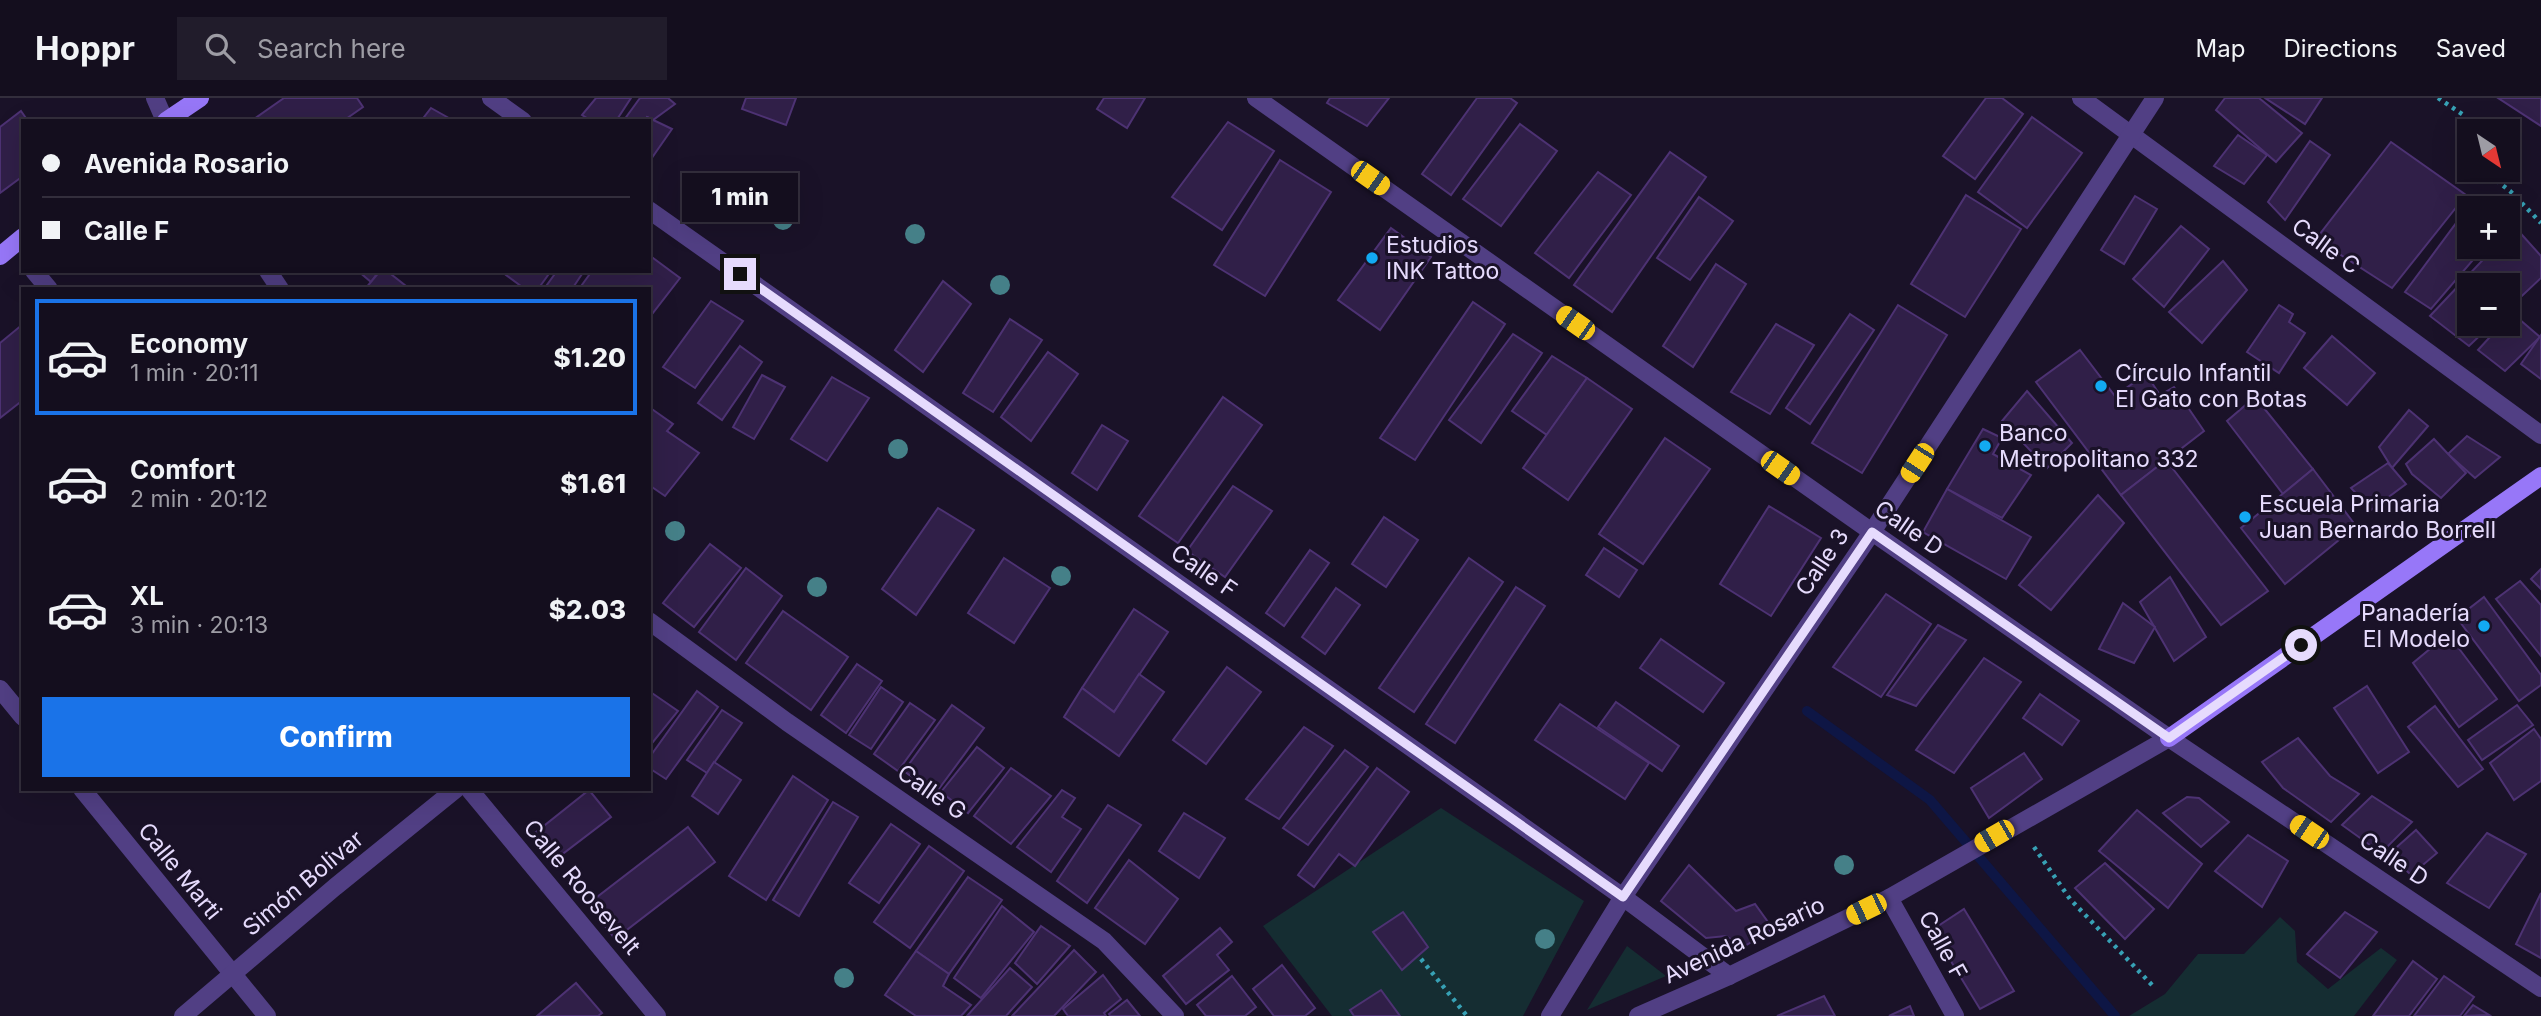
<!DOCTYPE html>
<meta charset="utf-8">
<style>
body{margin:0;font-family:Inter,sans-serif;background:#211c2b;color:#f1f3f6;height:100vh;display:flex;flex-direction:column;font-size:26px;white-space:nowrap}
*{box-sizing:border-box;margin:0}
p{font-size:23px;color:#9d9ca4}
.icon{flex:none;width:38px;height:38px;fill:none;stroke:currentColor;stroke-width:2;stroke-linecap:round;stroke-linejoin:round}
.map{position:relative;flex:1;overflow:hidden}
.panel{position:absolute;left:21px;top:189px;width:630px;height:504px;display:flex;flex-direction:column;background:#140e1e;border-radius:0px;box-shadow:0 7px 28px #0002,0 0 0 2px #332e3c}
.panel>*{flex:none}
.banner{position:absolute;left:21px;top:21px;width:630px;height:154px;border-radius:0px;box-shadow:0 7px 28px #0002,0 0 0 2px #332e3c;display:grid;align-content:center;height:154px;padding:0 21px;background:#140e1e}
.needle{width:46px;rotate:145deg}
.buttons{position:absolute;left:2457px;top:21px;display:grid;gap:14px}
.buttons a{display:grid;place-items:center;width:63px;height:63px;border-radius:0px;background:#140e1e;box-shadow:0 7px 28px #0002,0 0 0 2px #332e3c;font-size:35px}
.end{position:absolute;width:32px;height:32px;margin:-16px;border:9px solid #e6dbfd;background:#111;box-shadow:0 0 0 4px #111}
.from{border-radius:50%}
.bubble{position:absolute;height:49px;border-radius:0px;background:#140e1e;box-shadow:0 7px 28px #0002,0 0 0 2px #332e3c;font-size:23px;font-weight:800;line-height:49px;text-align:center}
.car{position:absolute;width:21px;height:42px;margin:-21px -10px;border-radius:9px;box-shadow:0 0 5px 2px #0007;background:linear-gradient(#f5c518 24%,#345 0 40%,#f5c518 0 76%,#345 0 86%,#f5c518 0)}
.banner b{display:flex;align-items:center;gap:24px;height:66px;font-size:26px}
.banner b+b{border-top:2px solid #332e3c}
.banner i{width:18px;height:18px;background:#f1f3f6}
ul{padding:12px 0 0;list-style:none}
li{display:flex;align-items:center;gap:21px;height:116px;margin:0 14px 10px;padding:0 7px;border:4px solid transparent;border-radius:0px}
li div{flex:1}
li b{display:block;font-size:26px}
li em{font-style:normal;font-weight:800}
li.on{border-color:#1a73e8}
li>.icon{width:63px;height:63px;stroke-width:1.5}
.button{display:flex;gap:14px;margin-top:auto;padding:14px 21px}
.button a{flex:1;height:80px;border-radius:0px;background:#1a73e8;color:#fff;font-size:28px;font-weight:800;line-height:80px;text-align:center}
header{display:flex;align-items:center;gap:42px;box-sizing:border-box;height:98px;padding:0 35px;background:#140e1e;border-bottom:2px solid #332e3c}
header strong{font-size:33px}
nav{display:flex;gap:38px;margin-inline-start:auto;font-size:24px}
.search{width:490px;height:63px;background:#211c2b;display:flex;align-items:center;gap:18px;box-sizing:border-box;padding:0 24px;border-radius:0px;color:#9d9ca4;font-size:26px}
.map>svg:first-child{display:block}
.green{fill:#152d32}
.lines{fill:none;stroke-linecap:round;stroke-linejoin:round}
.stream{stroke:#0e1645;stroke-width:10}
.building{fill:#301f48;stroke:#4d3273;stroke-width:2}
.path{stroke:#37a1b5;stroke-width:4.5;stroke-dasharray:3.5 5;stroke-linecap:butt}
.street{stroke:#513f84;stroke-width:18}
.secondary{stroke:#9777f8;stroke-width:18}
.tree{fill:#458088}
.route{stroke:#e6dbfd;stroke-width:9}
.poi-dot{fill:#12aaf2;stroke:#1a1228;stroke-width:2.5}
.labels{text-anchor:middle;stroke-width:6;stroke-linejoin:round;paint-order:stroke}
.poi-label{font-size:23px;fill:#e6dbfd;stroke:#1a1228;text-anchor:start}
.street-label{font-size:23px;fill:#e6dbfd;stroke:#1a1228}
</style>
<header>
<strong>Hoppr</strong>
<div class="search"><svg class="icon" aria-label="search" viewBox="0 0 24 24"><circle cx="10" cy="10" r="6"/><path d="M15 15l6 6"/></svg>Search here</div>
<nav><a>Map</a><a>Directions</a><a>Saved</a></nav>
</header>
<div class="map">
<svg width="2541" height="918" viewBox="0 0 2541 918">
<rect width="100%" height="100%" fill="#1a1228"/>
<g class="green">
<polygon points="1441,710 1584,803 1523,918 1332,918 1263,828"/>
<polygon points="2280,819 2295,833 2297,864 2328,891 2381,850 2397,862 2354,918 2129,918 2165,896 2198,856 2244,856"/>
<polygon points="1627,848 1666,878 1587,912"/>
</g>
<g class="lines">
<polyline class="stream" points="1807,613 1930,702 2115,918"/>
</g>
<g class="building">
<polygon points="284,0 357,0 363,9 343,23 251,23"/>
<polygon points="596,0 631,0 616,23 592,23 582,17"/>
<polygon points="640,0 668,0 675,6 653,22 647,19 644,23 624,22"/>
<polygon points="746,0 796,0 786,27 742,11"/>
<polygon points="1104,0 1145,0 1127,30 1097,11"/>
<polygon points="1330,0 1389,0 1367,28 1327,5"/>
<polygon points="1477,0 1510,0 1517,5 1451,97 1422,76"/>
<polygon points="1986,0 2002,0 2023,16 1975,81 1943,58"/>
<polygon points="2225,0 2259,0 2302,35 2276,64 2216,12"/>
<polygon points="2265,0 2322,0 2305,26"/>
<polygon points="2498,0 2541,0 2541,28"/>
<polygon points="431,10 454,23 421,23"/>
<polygon points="21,13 28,23 23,23 23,78 0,95 0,29"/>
<polygon points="647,19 672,31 649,64 649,23 644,23"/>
<polygon points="2032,19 2082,55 2027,130 1978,94"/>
<polygon points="1228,24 1274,53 1222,132 1172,99"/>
<polygon points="1520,26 1557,53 1501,128 1463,101"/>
<polygon points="2238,37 2267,57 2244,86 2214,68"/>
<polygon points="2310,43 2330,57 2285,122 2268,104"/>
<polygon points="2391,44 2466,97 2392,190 2316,141"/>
<polygon points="1670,54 1706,79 1612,214 1574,187"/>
<polygon points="1280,62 1331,94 1265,198 1214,167"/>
<polygon points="1598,74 1631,97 1569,180 1535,155"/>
<polygon points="1966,97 2021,131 1965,219 1911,186"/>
<polygon points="2135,98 2157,111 2124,166 2101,152"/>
<polygon points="1699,99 1733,123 1690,182 1657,160"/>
<polygon points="2471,105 2478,110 2469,110 2469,149 2484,149 2431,211 2405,194"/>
<polygon points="2181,128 2209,151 2164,209 2133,181"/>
<polygon points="2514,128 2541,158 2541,180 2508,211 2508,187 2469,187 2469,226 2492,226 2469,248 2430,218 2495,149 2508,149 2508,136"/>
<polygon points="1391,130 1431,159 1380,232 1338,202"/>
<polygon points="649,157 680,180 649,220 649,191 579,191 592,173 649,173"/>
<polygon points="2223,163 2247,192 2202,245 2169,214"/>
<polygon points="1716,166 1746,186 1693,269 1663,248"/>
<polygon points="358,173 379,173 371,184"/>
<polygon points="380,173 387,173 406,188 404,191 365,191"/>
<polygon points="509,173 551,173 538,191 525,191 506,177"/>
<polygon points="557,173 584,173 572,191 544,191"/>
<polygon points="943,183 971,206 923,274 895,252"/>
<polygon points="711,203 743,223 695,290 663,269"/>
<polygon points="1473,204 1505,226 1415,362 1380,340"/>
<polygon points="1898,207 1947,237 1862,375 1812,345"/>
<polygon points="2279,207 2293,216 2289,224 2305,235 2279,275 2247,254"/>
<polygon points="2512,215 2540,239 2505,273 2478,252 2502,226 2508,226 2508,220"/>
<polygon points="1850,216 1874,232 1810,326 1786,310"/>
<polygon points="1010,221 1042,242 993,314 963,295"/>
<polygon points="23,226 23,302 0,320 0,245"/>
<polygon points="1776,226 1814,247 1770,316 1731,294"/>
<polygon points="1513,236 1542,255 1481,345 1449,322"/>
<polygon points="2541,237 2541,281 2521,266"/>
<polygon points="2332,238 2375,275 2347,307 2304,270"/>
<polygon points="740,248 762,264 722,322 698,305"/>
<polygon points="2080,252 2115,298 2146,276 2160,297 2174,289 2204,333 2121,397 2036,284"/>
<polygon points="1048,254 1078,276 1031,343 1001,319"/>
<polygon points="1552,258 1587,280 1547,337 1512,313"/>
<polygon points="762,277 785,289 754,341 733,329"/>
<polygon points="832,279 869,300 827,363 791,341"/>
<polygon points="1587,280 1632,311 1568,402 1523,370"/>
<polygon points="2027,293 2072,345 2047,370 2002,323"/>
<polygon points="1223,299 1262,327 1178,445 1139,418"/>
<polygon points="2255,299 2313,371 2283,396 2227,323"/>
<polygon points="649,309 673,326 667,333 699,355 665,398 649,387"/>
<polygon points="2409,312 2428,328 2392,370 2379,349"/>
<polygon points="1102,327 1128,343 1097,392 1072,375"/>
<polygon points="1983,331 2002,340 1993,356 2031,377 2002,420 1947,391"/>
<polygon points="2467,338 2500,359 2475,380 2448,356"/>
<polygon points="1665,340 1710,371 1643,466 1599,436"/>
<polygon points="2434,341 2466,375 2441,400 2412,376 2406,366"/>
<polygon points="2166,362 2268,493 2221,527 2121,397"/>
<polygon points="2388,365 2406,386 2371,412 2351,390"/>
<polygon points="2313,371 2356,428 2285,486 2241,430"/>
<polygon points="1233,388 1272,413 1225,479 1187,453"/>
<polygon points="1947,391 2031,439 2006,481 1923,434"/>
<polygon points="2098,397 2124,425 2051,512 2019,487"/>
<polygon points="1769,408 1821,440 1771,518 1720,486"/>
<polygon points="938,410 974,432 916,517 882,491"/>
<polygon points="1384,419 1418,442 1386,489 1352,466"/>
<polygon points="710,446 741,470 694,529 663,505"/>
<polygon points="1604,450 1637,472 1619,499 1586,477"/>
<polygon points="1310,452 1329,465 1284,528 1266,515"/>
<polygon points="1004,460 1050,490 1014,545 968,515"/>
<polygon points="1469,460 1503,484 1414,614 1379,590"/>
<polygon points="746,470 782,498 736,562 699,534"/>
<polygon points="2541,471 2541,491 2531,481"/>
<polygon points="2170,479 2206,539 2174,563 2140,504"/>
<polygon points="2520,483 2541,507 2541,558 2496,501"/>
<polygon points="1516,489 1545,508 1455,645 1426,626"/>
<polygon points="1336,490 1360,507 1325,556 1302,539"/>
<polygon points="1886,496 1931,526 1881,599 1833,569"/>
<polygon points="2484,499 2541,577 2541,587 2519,603 2457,520"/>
<polygon points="2123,505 2155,529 2134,565 2099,551"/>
<polygon points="1134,511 1168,534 1114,614 1082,590"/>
<polygon points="783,513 848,559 811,612 746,565"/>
<polygon points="1938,527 1966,542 1916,608 1887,597"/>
<polygon points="2448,536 2497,601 2459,629 2413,565"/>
<polygon points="1661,541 1724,585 1703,614 1640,570"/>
<polygon points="1984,560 2021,584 1954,675 1916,652"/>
<polygon points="857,566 882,583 846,635 821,617"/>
<polygon points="1227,569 1261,594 1206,666 1173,642"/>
<polygon points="1139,576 1164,594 1119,658 1064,619 1082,590 1114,614"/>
<polygon points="2367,588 2409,654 2378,675 2334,610"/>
<polygon points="881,589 903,604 871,651 849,637"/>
<polygon points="649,593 678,613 649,649"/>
<polygon points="697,593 718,609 666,681 649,670 649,660"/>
<polygon points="2040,596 2079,623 2062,647 2023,620"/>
<polygon points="1616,604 1679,648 1662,673 1598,629"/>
<polygon points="910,605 935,622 898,673 874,656"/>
<polygon points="1560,606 1649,665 1625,701 1535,642"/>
<polygon points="952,607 984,630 935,696 904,673"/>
<polygon points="2517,607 2533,627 2482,662 2468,642"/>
<polygon points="2435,608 2483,671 2458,689 2408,629"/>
<polygon points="722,612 742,625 707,675 687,662"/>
<polygon points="1304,629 1333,648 1279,721 1246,701"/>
<polygon points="2534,631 2541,641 2541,683 2514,702 2490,665"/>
<polygon points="2298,640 2330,678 2359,696 2331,724 2283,690 2262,664"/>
<polygon points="977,649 1004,670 968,715 941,694"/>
<polygon points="1345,652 1368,669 1308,747 1283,730"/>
<polygon points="2024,655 2042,681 1989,720 1971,690"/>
<polygon points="714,664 741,682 718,716 692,698"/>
<polygon points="1011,670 1051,698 1011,746 974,718"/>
<polygon points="1377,670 1409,694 1355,768 1339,756 1314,789 1298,777"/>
<polygon points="793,678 828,702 766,802 729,778"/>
<polygon points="589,692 611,719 556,761 535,735"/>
<polygon points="1062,692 1075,700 1062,719 1081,731 1051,774 1017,749"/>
<polygon points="2372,698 2412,724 2381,755 2342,727"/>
<polygon points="2187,699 2199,700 2229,724 2201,749 2163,715"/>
<polygon points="833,704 858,719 799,818 773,802"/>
<polygon points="1108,707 1141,727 1087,805 1057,783"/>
<polygon points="2137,712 2202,766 2168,810 2099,753"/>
<polygon points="1184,715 1225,740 1199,780 1159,753"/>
<polygon points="891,726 920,746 879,805 849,785"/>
<polygon points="688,729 715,764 615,841 588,806"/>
<polygon points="2416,732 2437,755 2411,777 2389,756"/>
<polygon points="2487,735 2526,756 2489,810 2447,785"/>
<polygon points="2248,737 2288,763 2262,809 2215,773"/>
<polygon points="929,748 964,773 910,850 874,824"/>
<polygon points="1129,762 1178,801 1145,846 1095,810"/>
<polygon points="2105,765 2154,811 2125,841 2075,790"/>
<polygon points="1689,767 1736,813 1755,806 1773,831 1743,849 1726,838 1706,840 1661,803"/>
<polygon points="968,779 1002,802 949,876 916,853"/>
<polygon points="2541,795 2541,860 2516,846"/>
<polygon points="1002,808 1034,834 981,900 954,880"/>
<polygon points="1964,811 2014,893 1980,911 1932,832"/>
<polygon points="1403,814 1428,849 1402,872 1373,834"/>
<polygon points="2345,814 2377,834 2340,880 2307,856"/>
<polygon points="1041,828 1070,848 1037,886 1015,865"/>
<polygon points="1220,830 1232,844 1217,857 1229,872 1186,906 1163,878"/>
<polygon points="1074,852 1096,874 1054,918 1012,918"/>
<polygon points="916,853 949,876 943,888 971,907 961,918 916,918 885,897"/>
<polygon points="2413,863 2437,881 2409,918 2373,918"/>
<polygon points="1282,867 1315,910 1305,918 1274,918 1253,891"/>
<polygon points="1010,870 1032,889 1006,918 967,918"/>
<polygon points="1103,877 1121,901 1104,915 1106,918 1068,918 1063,911"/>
<polygon points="1232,878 1256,909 1245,918 1206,918 1197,907"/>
<polygon points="2444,878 2474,899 2460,918 2414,918"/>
<polygon points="576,885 602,915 598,918 537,918"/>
<polygon points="1381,892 1400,918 1354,918 1350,912"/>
<polygon points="1824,898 1835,918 1777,918"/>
<polygon points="1127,902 1140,918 1110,918 1109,916"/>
<polygon points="2473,907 2489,917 2464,918"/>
<polygon points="1910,908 1914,918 1889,918"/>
</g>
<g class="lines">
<g class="path">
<polyline points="2438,0 2465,18 2457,52 2469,61"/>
<polyline points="2483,72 2510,93 2541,125"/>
<polyline points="2034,749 2070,801 2152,887"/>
<polyline points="1421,861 1467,918"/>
</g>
<g class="street">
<polyline points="155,0 165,23"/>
<polyline points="491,0 523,23"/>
<polyline points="1256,0 1872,434 2169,640 2541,890"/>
<polyline points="2081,0 2541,337"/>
<polyline points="649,112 1623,799 1729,878"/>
<polyline points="34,173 49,191"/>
<polyline points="268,173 280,191"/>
<polyline points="649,523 787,624 1104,843 1175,918"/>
<polyline points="0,591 23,619"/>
<polyline points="82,691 267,918"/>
<polyline points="469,691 657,918"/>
<polyline points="1889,800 1955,918"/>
<polyline points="183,918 335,789 456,691"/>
<polyline points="1550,918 1623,799 1872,434 2155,0"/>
<polyline points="1638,918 1729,878 1889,800 2169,640"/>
</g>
<g class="secondary">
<polyline points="166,23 200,0"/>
<polyline points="0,158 23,139"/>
<polyline points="2169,640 2541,378"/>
</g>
</g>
<g class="tree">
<circle cx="783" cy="122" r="10"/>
<circle cx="915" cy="136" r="10"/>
<circle cx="1000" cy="187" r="10"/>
<circle cx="898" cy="351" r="10"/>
<circle cx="675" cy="433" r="10"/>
<circle cx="1061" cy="478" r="10"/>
<circle cx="817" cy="489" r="10"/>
<circle cx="1844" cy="767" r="10"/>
<circle cx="1545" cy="841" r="10"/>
<circle cx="844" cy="880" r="10"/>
</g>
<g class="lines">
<polyline class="route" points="740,176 1623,799 1872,434 2169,640 2301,547"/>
</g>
<g class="poi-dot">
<circle cx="1372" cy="160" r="7"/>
<circle cx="2101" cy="288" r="7"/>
<circle cx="1985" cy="348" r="7"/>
<circle cx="2245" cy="419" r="7"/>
<circle cx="2484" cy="528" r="7"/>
</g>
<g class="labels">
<g class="poi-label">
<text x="1386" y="155">Estudios<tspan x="1386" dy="26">INK Tattoo</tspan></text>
<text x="2115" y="283">Círculo Infantil<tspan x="2115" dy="26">El Gato con Botas</tspan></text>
<text x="1999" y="343">Banco<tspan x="1999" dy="26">Metropolitano 332</tspan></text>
<text x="2259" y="414">Escuela Primaria<tspan x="2259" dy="26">Juan Bernardo Borrell</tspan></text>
<text x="2470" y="523" text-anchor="end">Panadería<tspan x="2470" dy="26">El Modelo</tspan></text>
</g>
<g class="street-label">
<text transform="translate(2326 148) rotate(36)" y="8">Calle C</text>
<text transform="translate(1909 430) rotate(35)" y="8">Calle D</text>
<text transform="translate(1822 464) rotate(-56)" y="8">Calle 3</text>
<text transform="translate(1204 473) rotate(35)" y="8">Calle F</text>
<text transform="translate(932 694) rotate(35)" y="8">Calle G</text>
<text transform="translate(2394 761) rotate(34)" y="8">Calle D</text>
<text transform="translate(180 773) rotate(51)" y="8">Calle Marti</text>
<text transform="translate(303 785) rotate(-40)" y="8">Simón Bolivar</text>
<text transform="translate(582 789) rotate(50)" y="8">Calle Roosevelt</text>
<text transform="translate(1744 842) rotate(-25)" y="8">Avenida Rosario</text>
<text transform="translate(1943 847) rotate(61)" y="8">Calle F</text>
</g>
</g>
</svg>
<div class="buttons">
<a><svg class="needle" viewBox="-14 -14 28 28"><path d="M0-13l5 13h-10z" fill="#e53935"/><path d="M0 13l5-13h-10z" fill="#9d9ca4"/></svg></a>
<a>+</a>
<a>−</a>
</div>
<i class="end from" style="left:2301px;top:547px"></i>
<i class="end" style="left:740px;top:176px"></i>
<div class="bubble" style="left:682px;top:75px;width:116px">1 min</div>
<i class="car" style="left:1370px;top:80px;rotate:125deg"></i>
<i class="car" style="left:1575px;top:225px;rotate:305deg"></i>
<i class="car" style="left:1917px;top:365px;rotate:213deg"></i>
<i class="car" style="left:1780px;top:370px;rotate:125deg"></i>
<i class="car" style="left:2309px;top:734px;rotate:304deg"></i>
<i class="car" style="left:1994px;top:738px;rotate:240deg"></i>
<i class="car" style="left:1866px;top:811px;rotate:244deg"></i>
<div class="banner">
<b><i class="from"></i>Avenida Rosario</b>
<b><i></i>Calle F</b>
</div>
<section class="panel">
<ul>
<li class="on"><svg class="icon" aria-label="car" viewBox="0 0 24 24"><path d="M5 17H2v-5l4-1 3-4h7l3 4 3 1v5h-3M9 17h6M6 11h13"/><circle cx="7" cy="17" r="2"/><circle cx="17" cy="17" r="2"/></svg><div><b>Economy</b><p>1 min · 20:11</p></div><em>$1.20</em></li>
<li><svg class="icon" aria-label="car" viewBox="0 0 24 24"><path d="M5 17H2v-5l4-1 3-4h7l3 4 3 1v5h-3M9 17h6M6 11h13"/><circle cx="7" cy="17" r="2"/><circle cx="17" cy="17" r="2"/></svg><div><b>Comfort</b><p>2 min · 20:12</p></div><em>$1.61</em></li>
<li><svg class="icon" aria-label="car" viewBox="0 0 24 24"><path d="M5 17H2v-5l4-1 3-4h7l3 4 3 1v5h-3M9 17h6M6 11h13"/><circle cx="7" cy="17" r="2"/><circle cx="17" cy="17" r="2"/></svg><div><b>XL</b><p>3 min · 20:13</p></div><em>$2.03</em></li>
</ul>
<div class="button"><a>Confirm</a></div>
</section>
</div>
